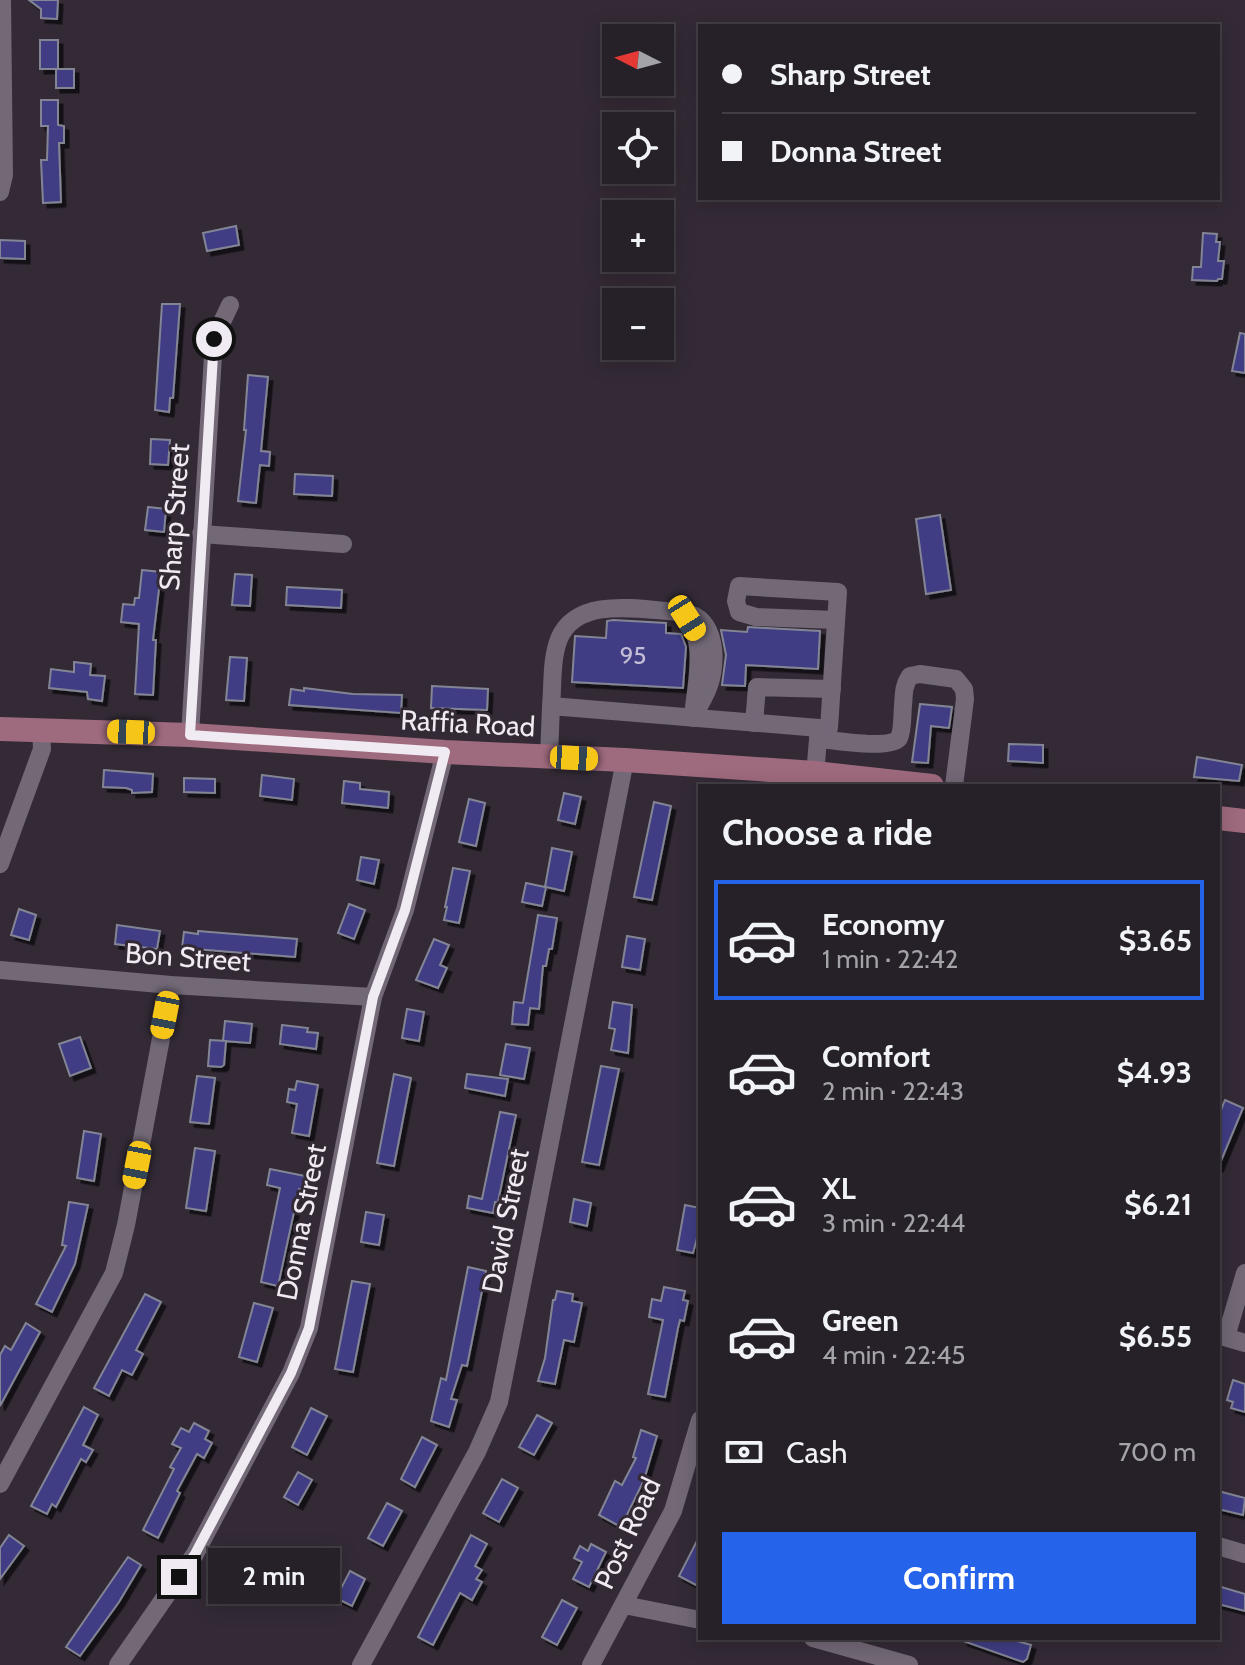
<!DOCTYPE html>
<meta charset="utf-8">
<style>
body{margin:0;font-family:Cabin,sans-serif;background:#322d34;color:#f1f3f6;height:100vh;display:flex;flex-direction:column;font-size:30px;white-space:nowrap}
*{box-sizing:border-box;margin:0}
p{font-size:26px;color:#a4a3a8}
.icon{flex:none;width:44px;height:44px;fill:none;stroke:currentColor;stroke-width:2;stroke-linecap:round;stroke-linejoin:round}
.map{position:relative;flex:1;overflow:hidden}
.sheet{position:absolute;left:698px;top:784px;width:522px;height:856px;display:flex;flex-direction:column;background:#262028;border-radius:0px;box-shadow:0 4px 20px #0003,0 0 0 2px #423e45}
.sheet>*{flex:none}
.guide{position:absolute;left:698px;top:24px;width:522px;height:176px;border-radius:0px;box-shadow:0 4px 20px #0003,0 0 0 2px #423e45;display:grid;align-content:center;height:176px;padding:0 24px;background:#262028}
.needle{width:52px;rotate:276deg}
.tools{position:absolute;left:602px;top:24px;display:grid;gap:16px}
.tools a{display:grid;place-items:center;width:72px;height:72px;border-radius:0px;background:#262028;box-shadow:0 4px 20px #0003,0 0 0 2px #423e45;font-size:40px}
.end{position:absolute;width:36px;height:36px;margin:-18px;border:10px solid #f0eaf2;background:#111;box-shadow:0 0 0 4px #111}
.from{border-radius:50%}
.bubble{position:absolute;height:56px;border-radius:0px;background:#262028;box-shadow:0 4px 20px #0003,0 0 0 2px #423e45;font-size:26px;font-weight:700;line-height:56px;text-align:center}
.car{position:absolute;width:24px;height:48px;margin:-24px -12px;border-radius:10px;box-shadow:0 0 6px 2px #0007;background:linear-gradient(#f5c518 24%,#345 0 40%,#f5c518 0 76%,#345 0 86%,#f5c518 0)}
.guide b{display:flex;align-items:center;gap:28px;height:76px;font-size:30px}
.guide b+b{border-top:2px solid #423e45}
.guide i{width:20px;height:20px;background:#f1f3f6}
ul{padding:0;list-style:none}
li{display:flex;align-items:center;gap:24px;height:120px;margin:0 16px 12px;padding:0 8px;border:4px solid transparent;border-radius:0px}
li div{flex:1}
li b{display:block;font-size:30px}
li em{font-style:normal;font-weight:700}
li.selected{border-color:#2563eb}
li>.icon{width:72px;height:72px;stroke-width:1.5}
h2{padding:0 24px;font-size:36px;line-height:96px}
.pay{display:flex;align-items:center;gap:20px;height:88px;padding:0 24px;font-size:30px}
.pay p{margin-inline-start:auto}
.button{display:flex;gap:16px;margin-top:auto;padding:16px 24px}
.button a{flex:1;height:92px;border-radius:0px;background:#2563eb;color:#fff;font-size:32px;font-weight:700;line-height:92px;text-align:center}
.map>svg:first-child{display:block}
.building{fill:#3f3c84;stroke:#838595;stroke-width:2;filter:url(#shadow)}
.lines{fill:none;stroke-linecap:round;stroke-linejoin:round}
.minor{stroke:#726876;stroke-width:18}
.major{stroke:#9e6a7d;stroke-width:24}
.route{stroke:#f0eaf2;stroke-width:10}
.labels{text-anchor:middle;stroke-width:6;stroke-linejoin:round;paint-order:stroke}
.number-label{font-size:24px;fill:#c4bed6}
.street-label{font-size:28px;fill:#f0eaf2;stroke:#332a36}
</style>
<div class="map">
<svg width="1245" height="1665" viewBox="0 0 1245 1665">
<defs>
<filter id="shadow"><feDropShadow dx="4.5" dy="4.5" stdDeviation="0" flood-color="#0009"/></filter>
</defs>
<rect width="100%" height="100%" fill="#332a36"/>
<g class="building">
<polygon points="29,0 58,0 57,19 41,18 41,9"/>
<rect x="40" y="40" width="18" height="29"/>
<rect x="56" y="69" width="18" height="19"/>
<polygon points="41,100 58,100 58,125 64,126 64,143 59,143 61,202 43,203 41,160 47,160 48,126 41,126"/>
<polygon points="236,226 239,245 207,251 203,233"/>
<polygon points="1203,233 1217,234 1216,242 1220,242 1218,261 1224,261 1222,279 1218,279 1217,281 1192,280 1193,267 1201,267"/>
<polygon points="0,240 25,241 25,259 0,258"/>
<polygon points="162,304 180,304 173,398 170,398 169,412 155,410"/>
<polygon points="1240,333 1245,334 1245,373 1232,371"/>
<polygon points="248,375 268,377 261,451 270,452 269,466 260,465 256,503 238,501 246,430 244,430"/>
<polygon points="151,439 170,440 168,465 150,464"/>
<polygon points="295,474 333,476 332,496 294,494"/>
<polygon points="148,507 166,509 164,532 145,530"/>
<polygon points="940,515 951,590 926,594 916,519"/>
<polygon points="142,570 161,572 153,640 156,640 153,695 135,694 139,624 121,622 123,604 134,605 135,598 139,598"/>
<polygon points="235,574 252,575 250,606 232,605"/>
<polygon points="287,587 342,590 341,608 286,605"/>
<polygon points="613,620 666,623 666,633 681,634 686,647 683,688 572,682 575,636 606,638 607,621"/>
<polygon points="748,627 820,631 818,669 746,665 745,686 722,685 726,655 721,630 747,632"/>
<polygon points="230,657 247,658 244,701 226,700"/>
<polygon points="74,662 91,664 90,675 105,676 102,701 88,699 87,692 49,688 51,669 74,672"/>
<polygon points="432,686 488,689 487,710 431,708"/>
<polygon points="304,688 353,694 402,695 401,713 289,705 291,689 304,691"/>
<polygon points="920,704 952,707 949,728 931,726 928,763 912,762"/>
<polygon points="1009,744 1043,745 1043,763 1008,761"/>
<polygon points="1197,757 1242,765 1239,781 1194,777"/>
<polygon points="104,770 153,774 152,792 132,793 132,790 126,788 103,787"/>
<polygon points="262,775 294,779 292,800 260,796"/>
<polygon points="184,778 215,779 215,793 184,792"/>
<polygon points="344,781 360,783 360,789 389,792 388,808 342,803"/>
<polygon points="564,793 581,797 575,824 558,820"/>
<polygon points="469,799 485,803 476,846 459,842"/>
<polygon points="654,802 671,806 652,900 634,897"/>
<polygon points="552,848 572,852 564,891 546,887 542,906 522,902 526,883 545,887"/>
<polygon points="361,857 379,860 374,884 357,880"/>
<polygon points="453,868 470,871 459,923 444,920 447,907 445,907"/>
<polygon points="349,904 365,910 354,939 338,933"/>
<polygon points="19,909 36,915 29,940 11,935"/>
<polygon points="538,915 557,918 552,949 549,949 546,966 543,966 539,1009 530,1008 528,1025 512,1024 514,1002 523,1003"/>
<polygon points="117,925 160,931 157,949 115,944"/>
<polygon points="198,931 297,939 295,957 182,948 184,932 198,934"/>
<polygon points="627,936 645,939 640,970 622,967"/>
<polygon points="434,939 449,945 440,965 447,968 438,988 416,980"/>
<polygon points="613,1002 632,1005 628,1053 611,1050 615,1029 609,1028"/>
<polygon points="407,1009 424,1012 419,1041 402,1038"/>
<polygon points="225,1021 252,1024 250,1043 223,1041"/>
<polygon points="282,1025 308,1028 307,1032 318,1033 316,1049 280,1044"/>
<polygon points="80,1037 91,1068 70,1076 59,1044"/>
<polygon points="210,1040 226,1041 224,1065 221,1067 208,1066"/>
<polygon points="506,1044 530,1048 524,1079 500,1075"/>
<polygon points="601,1066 619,1069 599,1165 582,1162"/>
<polygon points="394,1074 411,1078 394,1166 377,1163"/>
<polygon points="467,1074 508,1079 505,1096 465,1088"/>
<polygon points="197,1076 215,1078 209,1124 190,1122"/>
<polygon points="297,1081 318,1085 309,1136 292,1133 297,1104 287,1102 289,1089 295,1090"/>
<polygon points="1225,1100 1243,1108 1218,1168 1218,1117"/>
<polygon points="500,1112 516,1115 498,1202 495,1202 493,1213 467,1208 469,1196 482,1199"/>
<polygon points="84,1131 101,1134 94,1181 77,1178"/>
<polygon points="195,1148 215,1151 206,1211 186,1208"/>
<polygon points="270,1169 305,1176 302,1190 299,1189 278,1286 261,1282 280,1188 267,1185"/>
<polygon points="574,1199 591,1203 587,1226 570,1222"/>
<polygon points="69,1202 88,1205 75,1264 52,1312 36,1304 66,1246 62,1245"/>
<polygon points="685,1205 700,1208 700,1227 693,1253 677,1250"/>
<polygon points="366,1212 384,1215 379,1245 361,1242"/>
<polygon points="468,1267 486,1271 467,1366 462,1365 451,1399 457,1400 449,1427 431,1421 441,1378 446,1380"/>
<polygon points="352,1281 370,1284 353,1372 335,1369"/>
<polygon points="664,1287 685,1291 683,1300 688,1301 684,1321 680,1320 678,1328 665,1397 648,1394 663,1320 649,1317 652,1299 661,1301"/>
<polygon points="557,1291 573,1294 572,1301 582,1303 574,1342 564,1340 555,1384 538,1381 545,1358 553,1300 555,1300"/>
<polygon points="145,1294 161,1302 136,1350 143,1354 132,1375 122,1370 109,1396 94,1388"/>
<polygon points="254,1303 273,1308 257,1362 239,1357"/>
<polygon points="26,1323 40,1332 0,1406 0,1355 5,1346 11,1350"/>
<polygon points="1233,1380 1245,1384 1245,1412 1231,1408 1233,1402 1227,1400"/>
<polygon points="84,1407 98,1415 83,1445 93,1450 86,1462 81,1459 56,1507 52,1504 47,1514 31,1506"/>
<polygon points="311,1408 327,1416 307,1455 292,1447"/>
<polygon points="537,1415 552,1423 534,1455 519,1447"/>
<polygon points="194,1423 209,1431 205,1439 212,1443 204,1458 197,1454 177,1491 180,1493 158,1538 143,1530 174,1469 170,1467 181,1448 172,1444 181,1428 189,1432"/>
<polygon points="641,1430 657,1436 644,1480 621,1527 599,1515 615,1481 622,1485 636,1458 633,1457"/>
<polygon points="422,1437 437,1445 415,1487 401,1479"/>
<polygon points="298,1472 312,1480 298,1505 284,1497"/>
<polygon points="502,1479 518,1488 499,1522 483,1513"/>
<polygon points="1218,1491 1245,1498 1243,1515 1218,1509"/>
<polygon points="387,1503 402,1511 383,1546 368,1538"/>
<polygon points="9,1535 24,1546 0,1579 0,1548"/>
<polygon points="471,1535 487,1544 475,1566 482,1570 476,1579 482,1582 472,1600 460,1593 433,1645 418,1637"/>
<polygon points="700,1535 700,1587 679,1576"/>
<polygon points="591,1544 606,1552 589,1587 573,1579 582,1562 574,1558 580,1546 588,1551"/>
<polygon points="128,1557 141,1565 119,1602 80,1656 66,1647"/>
<polygon points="222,1570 236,1577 227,1597 212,1590"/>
<polygon points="350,1571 365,1579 352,1606 336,1598"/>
<polygon points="1218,1586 1245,1594 1245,1611 1218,1604"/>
<polygon points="562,1600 577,1608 557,1645 542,1637"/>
<polygon points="964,1638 1007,1638 1031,1645 1027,1659 1023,1662 963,1641"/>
</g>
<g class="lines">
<g class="minor">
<polyline points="0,192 4,175 2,0"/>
<polyline points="201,534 343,544"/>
<path d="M 684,613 C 717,616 718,664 708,688 C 705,696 700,704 696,712"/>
<path d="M 551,706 C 553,685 551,659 559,639 C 577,595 642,610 678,612 C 711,632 695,685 693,718"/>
<polyline points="754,723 757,687 832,689"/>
<polyline points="819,728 829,728 838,592 739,586 736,601 739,612 756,617 836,620"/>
<polyline points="190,735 214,339 230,305"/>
<path d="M 818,739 C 833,740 890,750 899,738 C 903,730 902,715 903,706 C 904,695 903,686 910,676 L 920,674 L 956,679 L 964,689 L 965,699 L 954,786"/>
<polyline points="549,757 551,706 819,728 814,786"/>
<polyline points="0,864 42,749 41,728"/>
<polyline points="0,970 171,985 373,997"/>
<polyline points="1218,1335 1245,1343"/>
<polyline points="1226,1337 1245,1273"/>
<polyline points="0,1484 114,1273 126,1225 171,985"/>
<polyline points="1218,1546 1245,1554"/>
<polyline points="624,1605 700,1620"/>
<polyline points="813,1638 909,1665"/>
<polyline points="118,1665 195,1554 291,1373 309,1328 373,997 405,910 445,752"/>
<polyline points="361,1665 477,1452 499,1402 625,760"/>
<polyline points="591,1665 673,1511 700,1420"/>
</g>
<g class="major">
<polyline points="0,729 190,735 445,752 625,760 815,773 932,786"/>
<polyline points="1218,818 1245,821"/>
</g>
</g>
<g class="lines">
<polyline class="route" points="179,1577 195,1554 291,1373 309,1328 373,997 405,910 445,752 190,735 214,339"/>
</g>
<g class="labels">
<g class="number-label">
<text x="633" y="664">95</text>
</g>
<g class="street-label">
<text transform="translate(174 517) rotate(-86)" y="10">Sharp Street</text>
<text transform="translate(468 723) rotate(3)" y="10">Raffia Road</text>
<text transform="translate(188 957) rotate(4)" y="10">Bon Street</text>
<text transform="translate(505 1221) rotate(-79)" y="10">David Street</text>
<text transform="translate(301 1222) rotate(-79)" y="10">Donna Street</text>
<text transform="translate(627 1533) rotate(-65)" y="10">Post Road</text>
</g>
</g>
</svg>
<div class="tools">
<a><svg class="needle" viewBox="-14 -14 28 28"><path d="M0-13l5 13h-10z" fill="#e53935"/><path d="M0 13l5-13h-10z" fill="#a4a3a8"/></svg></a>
<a><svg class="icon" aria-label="locate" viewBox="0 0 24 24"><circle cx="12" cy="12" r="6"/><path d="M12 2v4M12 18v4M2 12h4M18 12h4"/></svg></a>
<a>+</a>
<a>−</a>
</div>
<i class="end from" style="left:214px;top:339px"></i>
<i class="end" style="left:179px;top:1577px"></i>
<div class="bubble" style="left:208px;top:1548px;width:132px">2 min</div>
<i class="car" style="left:687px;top:618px;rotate:148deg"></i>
<i class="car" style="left:131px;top:732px;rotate:272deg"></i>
<i class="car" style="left:574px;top:758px;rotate:93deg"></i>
<i class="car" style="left:165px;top:1015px;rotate:191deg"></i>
<i class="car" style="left:137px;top:1165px;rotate:191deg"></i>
<div class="guide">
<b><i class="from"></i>Sharp Street</b>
<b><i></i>Donna Street</b>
</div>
<section class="sheet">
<h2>Choose a ride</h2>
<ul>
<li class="selected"><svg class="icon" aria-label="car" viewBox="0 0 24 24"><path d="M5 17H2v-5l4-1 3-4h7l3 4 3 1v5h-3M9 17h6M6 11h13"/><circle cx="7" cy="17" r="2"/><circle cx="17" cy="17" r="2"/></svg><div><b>Economy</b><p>1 min · 22:42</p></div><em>$3.65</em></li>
<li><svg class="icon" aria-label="car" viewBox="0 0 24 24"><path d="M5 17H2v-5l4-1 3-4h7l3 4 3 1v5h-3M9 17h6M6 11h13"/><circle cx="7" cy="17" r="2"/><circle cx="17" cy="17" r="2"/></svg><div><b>Comfort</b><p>2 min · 22:43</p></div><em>$4.93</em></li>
<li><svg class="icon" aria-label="car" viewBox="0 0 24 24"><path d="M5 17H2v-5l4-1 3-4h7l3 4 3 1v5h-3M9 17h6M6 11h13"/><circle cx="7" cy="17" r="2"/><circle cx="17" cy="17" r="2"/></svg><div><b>XL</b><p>3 min · 22:44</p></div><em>$6.21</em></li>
<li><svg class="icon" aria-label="car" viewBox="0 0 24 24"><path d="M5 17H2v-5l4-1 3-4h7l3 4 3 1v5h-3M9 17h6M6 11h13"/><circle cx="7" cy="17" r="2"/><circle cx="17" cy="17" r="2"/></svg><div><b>Green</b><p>4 min · 22:45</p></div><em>$6.55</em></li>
</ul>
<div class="pay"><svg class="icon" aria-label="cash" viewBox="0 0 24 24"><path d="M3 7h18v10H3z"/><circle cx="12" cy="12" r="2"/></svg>Cash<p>700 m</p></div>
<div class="button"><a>Confirm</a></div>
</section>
</div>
